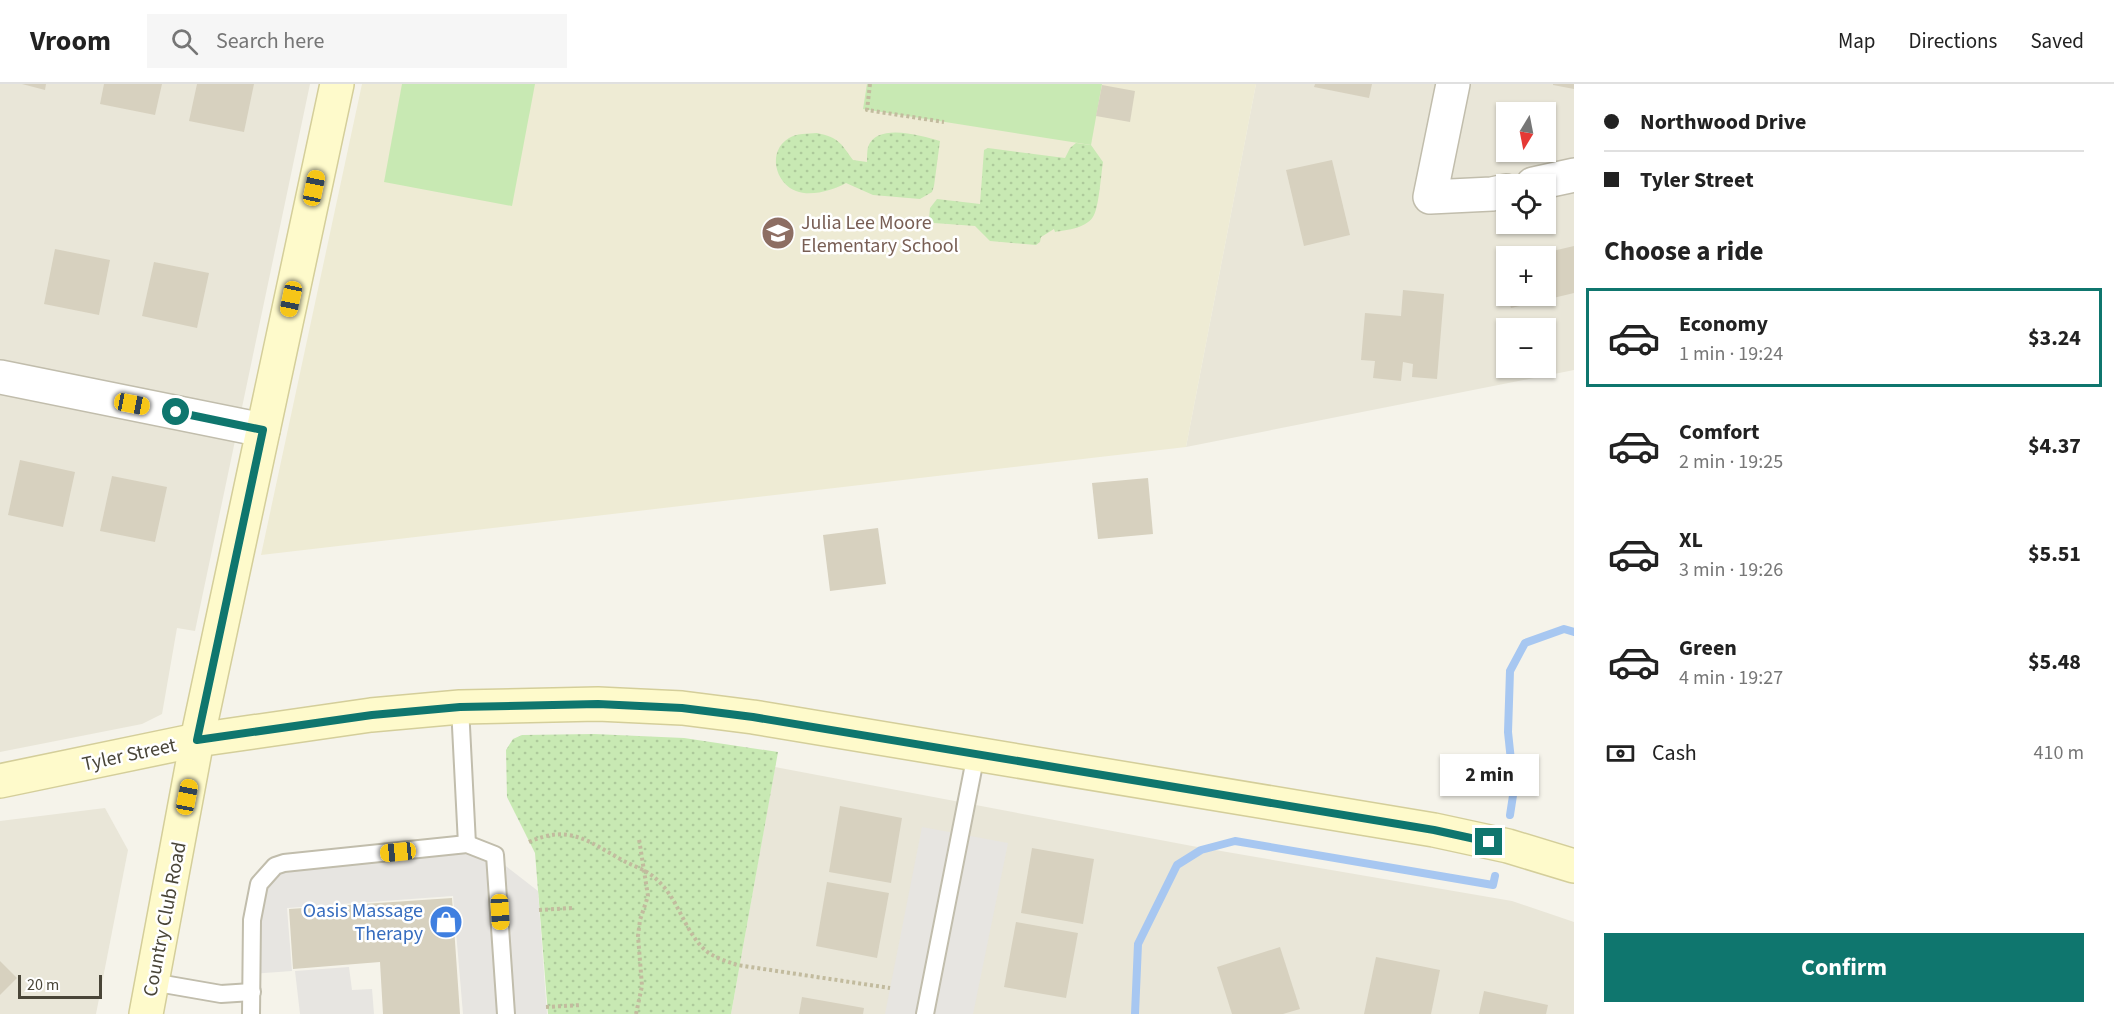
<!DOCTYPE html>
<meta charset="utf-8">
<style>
body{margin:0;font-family:"Source Sans 3",sans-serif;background:#f6f6f6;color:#222;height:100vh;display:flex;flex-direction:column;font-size:22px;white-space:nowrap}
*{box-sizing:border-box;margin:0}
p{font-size:20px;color:#767676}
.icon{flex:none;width:33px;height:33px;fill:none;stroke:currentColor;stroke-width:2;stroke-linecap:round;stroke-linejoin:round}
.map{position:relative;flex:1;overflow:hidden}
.sheet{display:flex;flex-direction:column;background:#fff;width:540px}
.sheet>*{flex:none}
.hud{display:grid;align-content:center;height:132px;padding:0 30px;background:#fff}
.needle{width:39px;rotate:190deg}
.buttons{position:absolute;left:1496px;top:18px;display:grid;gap:12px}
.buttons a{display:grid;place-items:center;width:60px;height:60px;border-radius:0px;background:#fff;box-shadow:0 2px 4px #0004;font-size:30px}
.scale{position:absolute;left:18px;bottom:15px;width:84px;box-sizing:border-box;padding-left:6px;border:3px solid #494538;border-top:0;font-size:16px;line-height:21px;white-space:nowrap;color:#494538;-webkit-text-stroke:4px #fff;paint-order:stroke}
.end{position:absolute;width:27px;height:27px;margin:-14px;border:8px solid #0f766e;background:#fff;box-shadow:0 0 0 3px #fff}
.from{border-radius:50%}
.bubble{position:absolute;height:42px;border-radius:0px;background:#fff;box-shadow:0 2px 4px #0004;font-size:20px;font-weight:700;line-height:42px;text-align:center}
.car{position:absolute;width:18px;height:36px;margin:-18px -9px;border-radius:8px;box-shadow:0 0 4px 2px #0007;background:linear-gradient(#f5c518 24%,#345 0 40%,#f5c518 0 76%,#345 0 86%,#f5c518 0)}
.hud b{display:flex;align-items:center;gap:21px;height:57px;font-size:22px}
.hud b+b{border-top:2px solid #e0e0e0}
.hud i{width:15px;height:15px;background:#222}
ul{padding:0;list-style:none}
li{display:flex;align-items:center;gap:18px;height:99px;margin:0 12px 9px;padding:0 18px;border:3px solid transparent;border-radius:0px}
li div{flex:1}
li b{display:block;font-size:22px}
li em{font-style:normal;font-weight:700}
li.current{border-color:#0f766e}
li>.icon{width:54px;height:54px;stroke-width:1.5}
h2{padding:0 30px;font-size:27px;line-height:72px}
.pay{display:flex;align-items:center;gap:15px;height:66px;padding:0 30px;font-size:22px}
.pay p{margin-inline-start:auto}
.cta{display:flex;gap:12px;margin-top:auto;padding:12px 30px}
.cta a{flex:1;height:69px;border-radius:0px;background:#0f766e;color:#fff;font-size:24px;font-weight:700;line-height:69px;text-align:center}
header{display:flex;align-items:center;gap:36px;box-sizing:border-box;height:84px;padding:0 30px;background:#fff;border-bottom:2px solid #e0e0e0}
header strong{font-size:28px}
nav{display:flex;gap:33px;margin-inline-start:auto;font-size:21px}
.search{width:420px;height:54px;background:#f6f6f6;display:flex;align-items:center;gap:15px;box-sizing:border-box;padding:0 21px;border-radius:0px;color:#767676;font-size:22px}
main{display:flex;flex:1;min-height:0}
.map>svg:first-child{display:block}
.residential{fill:#e9e6d8;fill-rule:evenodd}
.education{fill:#eeebd4}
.grass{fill:url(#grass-dots)}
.garden{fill:#c8e9b3}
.parking{fill:#e7e5e1}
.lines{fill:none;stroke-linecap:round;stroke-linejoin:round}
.stream{stroke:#a7c7f1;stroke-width:8}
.building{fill:#d7d1bf}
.lane-casing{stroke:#c1bdac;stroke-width:20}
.street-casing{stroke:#c1bdac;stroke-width:36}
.secondary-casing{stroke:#d4ce9a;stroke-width:36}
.path{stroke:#c2bb9e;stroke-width:4;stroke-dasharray:3 3;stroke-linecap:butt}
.lane{stroke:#fff;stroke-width:16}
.street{stroke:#fff;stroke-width:33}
.secondary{stroke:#fefacb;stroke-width:33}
.route{stroke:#0f766e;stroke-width:8}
.labels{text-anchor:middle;stroke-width:5;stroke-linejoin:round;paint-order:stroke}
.education-label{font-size:20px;fill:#785e54;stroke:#fff;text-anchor:start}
.street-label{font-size:20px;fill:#494538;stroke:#fff}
.shop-label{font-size:20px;fill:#366cbe;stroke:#fff;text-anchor:end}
</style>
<header>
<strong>Vroom</strong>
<div class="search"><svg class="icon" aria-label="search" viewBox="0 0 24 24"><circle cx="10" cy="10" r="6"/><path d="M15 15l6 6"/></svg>Search here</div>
<nav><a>Map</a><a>Directions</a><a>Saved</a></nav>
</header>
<main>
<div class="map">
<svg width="1574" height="930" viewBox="0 0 1574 930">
<defs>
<pattern id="grass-dots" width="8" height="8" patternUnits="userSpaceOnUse" patternTransform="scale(1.5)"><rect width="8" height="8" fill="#c8e9b3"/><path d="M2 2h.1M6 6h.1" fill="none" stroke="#adc99b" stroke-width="1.8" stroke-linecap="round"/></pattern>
</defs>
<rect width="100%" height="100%" fill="#f5f3ea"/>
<g class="residential">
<polygon points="0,0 310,0 195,547 177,544 162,630 142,640 0,668"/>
<path d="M 1256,0 L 1574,0 L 1574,286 L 1186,363 ZM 1506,28 L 1545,28 L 1545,68 L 1506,68 ZM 1506,100 L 1545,100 L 1545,140 L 1506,140 ZM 1506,172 L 1545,172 L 1545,212 L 1506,212 ZM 1506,244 L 1545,244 L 1545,284 L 1506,284 Z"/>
<polygon points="775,683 1192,762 1512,817 1574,838 1574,930 731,930"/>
<polygon points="105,724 128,766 96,930 0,930 0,737"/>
</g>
<polygon class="education" points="362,0 1256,0 1186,363 261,471"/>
<g class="grass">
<path d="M 817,49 C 839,54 840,58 853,76 L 867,78 C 867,74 867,67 868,63 C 877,38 922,52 940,57 L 934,102 L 932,108 L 920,115 L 873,111 L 846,99 C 834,106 811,113 796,107 C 775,99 767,67 789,54 C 797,49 807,50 817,49 Z"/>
<path d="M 1076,59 L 1091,61 L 1103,78 C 1101,91 1099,121 1094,131 C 1088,144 1067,146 1055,148 L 1054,145 L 1041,153 L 1040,158 L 1036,161 L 990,157 L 975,142 L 934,139 L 929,135 L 930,124 L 937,115 L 980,120 L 984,66 L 988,64 L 1065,74 L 1070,64 Z"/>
<polygon points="594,650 684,654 778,668 731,930 548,930 535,769 507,713 506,666 513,655 522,651"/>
</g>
<g class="garden">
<polygon points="402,0 535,0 512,122 384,98"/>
<polygon points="867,0 1102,0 1091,61 863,25"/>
</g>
<g class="parking">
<polygon points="922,743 1008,759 973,930 885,930"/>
<polygon points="454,758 502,779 538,807 547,930 463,930 453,812 287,824 292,887 249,890 247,845 278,774"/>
<polygon points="349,883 352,906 372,905 374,930 300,930 295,887"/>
</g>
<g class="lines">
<g class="stream">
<polyline points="1510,731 1514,705 1508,648 1510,587 1525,559 1564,545 1574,548"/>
<polyline points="1135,930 1138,860 1177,781 1201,766 1235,757 1493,801 1495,792"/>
</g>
</g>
<g class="building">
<polygon points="22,0 46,0 45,6"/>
<polygon points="104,0 162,0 155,31 100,20"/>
<polygon points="197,0 254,0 244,48 189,37"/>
<polygon points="1315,0 1372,0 1369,14 1314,3"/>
<polygon points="1553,0 1574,0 1574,5 1553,1"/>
<polygon points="1102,1 1135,7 1130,38 1096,32"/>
<polygon points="1332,76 1350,151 1304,162 1286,86"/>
<polygon points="1574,162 1574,209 1511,224 1508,212 1545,212 1545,172 1531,172"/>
<polygon points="55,165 110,176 99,231 44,220"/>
<polygon points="1506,177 1506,197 1505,197 1501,179"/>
<polygon points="154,178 209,189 197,244 142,232"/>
<polygon points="1403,206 1444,210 1437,295 1412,293 1413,280 1403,278 1401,297 1373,294 1375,277 1361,276 1365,229 1401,232"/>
<polygon points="20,376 75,388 63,443 8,431"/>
<polygon points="112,392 167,403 155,458 100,447"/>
<polygon points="1148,394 1153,450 1098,455 1092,399"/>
<polygon points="878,444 886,500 830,507 823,451"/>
<polygon points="840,722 902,734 891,799 829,788"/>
<polygon points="1032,764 1094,775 1083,840 1021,829"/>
<polygon points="827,798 889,809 877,874 816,862"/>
<polygon points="452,814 460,930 383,930 380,878 293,885 289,825"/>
<polygon points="1016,838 1078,849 1066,914 1004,903"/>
<polygon points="1280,863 1300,925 1283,930 1232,930 1217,883"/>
<polygon points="1376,873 1440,886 1431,930 1364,930"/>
<polygon points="0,877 17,894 0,911"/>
<polygon points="1484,907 1548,921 1546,930 1479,930"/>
<polygon points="802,913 864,924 863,930 799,930"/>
</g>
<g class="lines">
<g class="lane-casing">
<g id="lane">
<polyline points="460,623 467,760"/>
<polyline points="152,898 221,910 252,908"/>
<polyline points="251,930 252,836 259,800 275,782 284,779 467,760 495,771 506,930"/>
<polyline points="925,930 976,670"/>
</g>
</g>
<g class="street-casing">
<g id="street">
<polyline points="1453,0 1430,113 1492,110 1506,107"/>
<polyline points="1533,100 1574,91"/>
<polyline points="0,293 263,346"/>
</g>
</g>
<g class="secondary-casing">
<g id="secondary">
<polyline points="0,697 197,656 371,631 460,623 598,620 682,624 753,633 1434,746 1508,762 1574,782"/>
<polyline points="146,930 197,656 337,0"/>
</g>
</g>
<g class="path">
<polyline points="870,0 867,26 944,38"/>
<path d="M 529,758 C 569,740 588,757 622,776 C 641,786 648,785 664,803 C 680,822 686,848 704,865 C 712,873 726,877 737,881 L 890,904"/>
<polyline points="539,826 572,824"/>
<polyline points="546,923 582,921"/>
<polyline points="636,930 642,902 638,852 640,836 648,812 639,755"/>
</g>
<use href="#lane" class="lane"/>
<use href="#street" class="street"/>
<use href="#secondary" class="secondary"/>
</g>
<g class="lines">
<polyline class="route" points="176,328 263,346 197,656 372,631 460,623 598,620 682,624 753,633 1434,746 1489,758"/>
</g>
<defs>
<g id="school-disc" transform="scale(1.725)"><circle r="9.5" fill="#8d6e63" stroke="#fff"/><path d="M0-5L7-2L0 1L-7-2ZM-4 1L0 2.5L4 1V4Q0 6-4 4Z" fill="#fff"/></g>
<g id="shop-disc" transform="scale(1.725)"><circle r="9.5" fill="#3f7fe0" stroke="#fff"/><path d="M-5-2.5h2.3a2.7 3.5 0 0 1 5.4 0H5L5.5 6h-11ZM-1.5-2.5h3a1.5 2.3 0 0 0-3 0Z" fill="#fff"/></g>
</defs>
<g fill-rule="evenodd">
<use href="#school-disc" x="778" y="149"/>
<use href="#shop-disc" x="446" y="838"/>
</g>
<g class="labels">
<g class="education-label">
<text x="801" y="145">Julia Lee Moore<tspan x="801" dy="23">Elementary School</tspan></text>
</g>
<g class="street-label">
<text transform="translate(129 670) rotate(-12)" y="7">Tyler Street</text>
<text transform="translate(164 835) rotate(-79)" y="7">Country Club Road</text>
</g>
<g class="shop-label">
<text x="423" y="833">Oasis Massage<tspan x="423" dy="23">Therapy</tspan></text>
</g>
</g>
</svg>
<div class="buttons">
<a><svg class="needle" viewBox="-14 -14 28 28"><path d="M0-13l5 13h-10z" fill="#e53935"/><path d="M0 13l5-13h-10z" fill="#767676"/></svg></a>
<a><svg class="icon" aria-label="locate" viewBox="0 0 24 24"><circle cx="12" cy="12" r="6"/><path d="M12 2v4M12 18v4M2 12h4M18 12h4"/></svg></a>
<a>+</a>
<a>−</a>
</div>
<div class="scale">20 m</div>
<i class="end from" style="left:176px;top:328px"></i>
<i class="end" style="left:1489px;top:758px"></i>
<div class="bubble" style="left:1440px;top:670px;width:99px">2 min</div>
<i class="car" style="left:314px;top:104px;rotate:12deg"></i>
<i class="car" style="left:291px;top:215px;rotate:192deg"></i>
<i class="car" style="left:132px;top:320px;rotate:101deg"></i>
<i class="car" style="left:187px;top:713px;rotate:11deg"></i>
<i class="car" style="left:398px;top:768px;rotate:264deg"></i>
<i class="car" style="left:500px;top:828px;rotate:177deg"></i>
</div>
<section class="sheet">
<div class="hud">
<b><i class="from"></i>Northwood Drive</b>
<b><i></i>Tyler Street</b>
</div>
<h2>Choose a ride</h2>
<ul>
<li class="current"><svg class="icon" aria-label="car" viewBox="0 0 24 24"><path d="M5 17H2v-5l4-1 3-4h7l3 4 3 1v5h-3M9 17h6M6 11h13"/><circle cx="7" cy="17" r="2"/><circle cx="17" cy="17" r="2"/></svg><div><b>Economy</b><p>1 min · 19:24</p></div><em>$3.24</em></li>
<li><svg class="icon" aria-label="car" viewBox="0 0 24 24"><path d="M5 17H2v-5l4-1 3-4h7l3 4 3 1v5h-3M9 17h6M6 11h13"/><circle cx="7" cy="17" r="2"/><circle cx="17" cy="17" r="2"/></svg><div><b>Comfort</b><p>2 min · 19:25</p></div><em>$4.37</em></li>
<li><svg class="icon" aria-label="car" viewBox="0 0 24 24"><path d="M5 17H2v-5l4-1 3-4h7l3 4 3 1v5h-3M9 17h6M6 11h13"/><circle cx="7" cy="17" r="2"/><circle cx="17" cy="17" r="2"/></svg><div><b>XL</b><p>3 min · 19:26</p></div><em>$5.51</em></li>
<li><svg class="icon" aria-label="car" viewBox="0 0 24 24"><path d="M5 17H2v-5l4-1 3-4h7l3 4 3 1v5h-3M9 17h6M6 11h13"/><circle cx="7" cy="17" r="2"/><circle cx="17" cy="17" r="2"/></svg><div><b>Green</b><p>4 min · 19:27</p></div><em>$5.48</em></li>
</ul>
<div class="pay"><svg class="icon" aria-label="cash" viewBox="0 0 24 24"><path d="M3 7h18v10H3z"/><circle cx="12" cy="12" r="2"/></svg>Cash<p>410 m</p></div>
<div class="cta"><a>Confirm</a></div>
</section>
</main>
